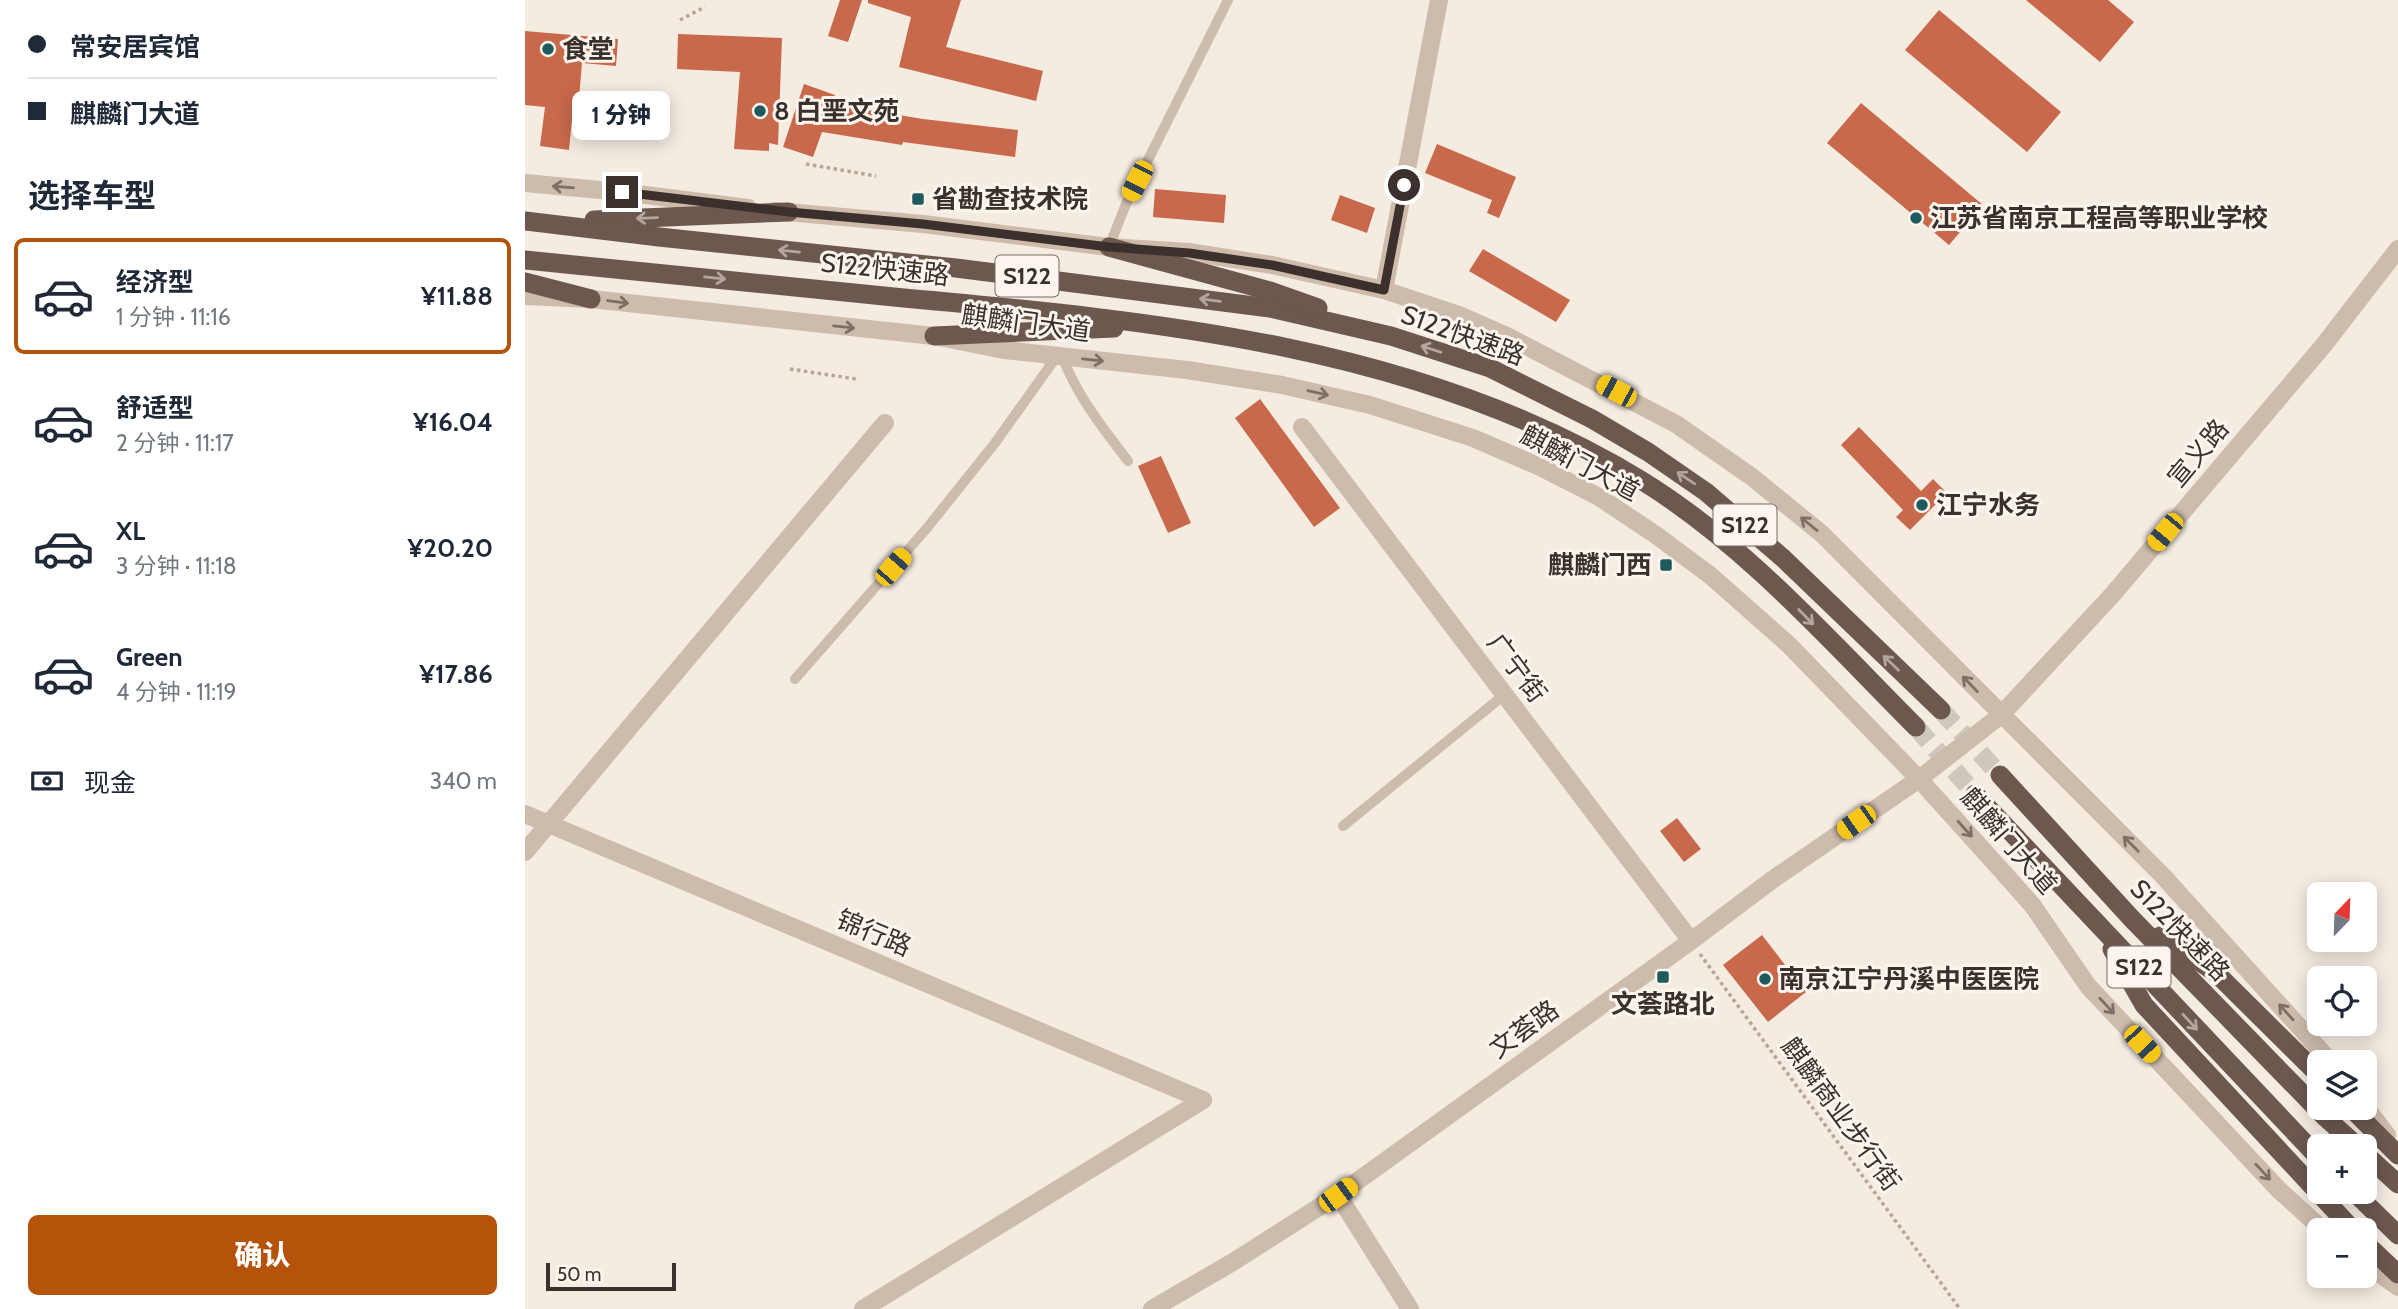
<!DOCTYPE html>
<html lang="zh">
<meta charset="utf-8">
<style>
body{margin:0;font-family:Cabin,"Noto Sans SC",sans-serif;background:#f2f2f3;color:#1f2937;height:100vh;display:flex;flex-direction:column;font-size:26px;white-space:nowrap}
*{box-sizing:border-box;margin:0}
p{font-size:23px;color:#747a83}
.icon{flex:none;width:38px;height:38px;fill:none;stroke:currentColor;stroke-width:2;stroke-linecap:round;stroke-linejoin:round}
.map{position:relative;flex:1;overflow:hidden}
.sheet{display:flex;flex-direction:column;background:#fff;width:525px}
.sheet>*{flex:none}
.guide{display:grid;align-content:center;height:154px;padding:0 28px;background:#fff}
.needle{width:46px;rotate:23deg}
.buttons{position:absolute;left:1782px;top:882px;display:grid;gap:14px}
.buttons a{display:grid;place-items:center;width:70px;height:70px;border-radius:10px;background:#fff;box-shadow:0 4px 18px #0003;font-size:35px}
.scale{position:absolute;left:21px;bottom:18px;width:130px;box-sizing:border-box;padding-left:7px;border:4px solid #3b302b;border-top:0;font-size:19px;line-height:24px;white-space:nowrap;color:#3b302b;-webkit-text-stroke:5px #fbf5ee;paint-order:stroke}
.end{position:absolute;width:32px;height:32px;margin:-16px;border:9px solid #3b302b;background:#fff;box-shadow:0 0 0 4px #fff}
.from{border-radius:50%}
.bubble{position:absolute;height:49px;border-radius:10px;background:#fff;box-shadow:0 4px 18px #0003;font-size:23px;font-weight:800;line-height:49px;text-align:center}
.car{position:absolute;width:21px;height:42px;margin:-21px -10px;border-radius:9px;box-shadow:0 0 5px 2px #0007;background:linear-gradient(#f5c518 24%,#345 0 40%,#f5c518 0 76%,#345 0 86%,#f5c518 0)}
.guide b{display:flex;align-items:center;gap:24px;height:66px;font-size:26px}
.guide b+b{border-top:2px solid #e0e1e3}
.guide i{width:18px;height:18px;background:#1f2937}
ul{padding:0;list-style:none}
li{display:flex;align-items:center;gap:21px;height:116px;margin:0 14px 10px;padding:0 14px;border:4px solid transparent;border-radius:10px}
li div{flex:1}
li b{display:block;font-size:26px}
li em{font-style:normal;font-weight:800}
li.on{border-color:#b45309}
li>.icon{width:63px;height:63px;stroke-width:1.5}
h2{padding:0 28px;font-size:32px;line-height:84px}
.pay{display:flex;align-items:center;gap:18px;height:77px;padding:0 28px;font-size:26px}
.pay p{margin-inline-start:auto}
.action{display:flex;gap:14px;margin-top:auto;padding:14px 28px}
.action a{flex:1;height:80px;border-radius:10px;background:#b45309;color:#fff;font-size:28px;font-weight:800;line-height:80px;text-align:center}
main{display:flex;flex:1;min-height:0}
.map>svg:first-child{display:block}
.building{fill:#c8694b}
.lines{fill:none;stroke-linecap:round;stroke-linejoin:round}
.trunk-tunnel{stroke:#cfc6bd;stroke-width:19;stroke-dasharray:19 10;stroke-linecap:butt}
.path{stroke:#b9a596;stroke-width:3.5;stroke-dasharray:3.5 3.5;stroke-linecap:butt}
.service{stroke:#cdbbac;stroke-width:10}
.minor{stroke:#cdbbac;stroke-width:18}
.tertiary{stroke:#cdbbac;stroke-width:18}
.trunk{stroke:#6c584f;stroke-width:19}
.oneway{stroke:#7d6f65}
.oneway2{stroke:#b4a69e}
.route{stroke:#3b302b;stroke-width:9}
.poi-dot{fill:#1f5a5e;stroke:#fbf5ee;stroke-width:2.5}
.labels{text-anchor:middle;stroke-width:6;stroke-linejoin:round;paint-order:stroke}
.shield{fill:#fbf5ee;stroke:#756b66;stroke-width:2}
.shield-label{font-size:24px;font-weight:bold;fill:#3b302b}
.poi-label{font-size:26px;font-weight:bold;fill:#3b302b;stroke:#fbf5ee;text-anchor:start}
.street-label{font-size:26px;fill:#3b302b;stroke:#fbf5ee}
</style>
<main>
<section class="sheet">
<div class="guide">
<b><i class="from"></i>常安居宾馆</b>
<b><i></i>麒麟门大道</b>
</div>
<h2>选择车型</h2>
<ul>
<li class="on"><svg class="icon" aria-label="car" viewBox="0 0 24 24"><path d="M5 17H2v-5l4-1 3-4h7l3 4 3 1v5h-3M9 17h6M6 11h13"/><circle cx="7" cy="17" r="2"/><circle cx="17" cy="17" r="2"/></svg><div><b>经济型</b><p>1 分钟 · 11:16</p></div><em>¥11.88</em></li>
<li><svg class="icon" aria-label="car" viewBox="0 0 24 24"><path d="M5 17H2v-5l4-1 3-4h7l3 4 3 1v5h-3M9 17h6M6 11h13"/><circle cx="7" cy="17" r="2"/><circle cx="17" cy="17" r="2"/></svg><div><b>舒适型</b><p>2 分钟 · 11:17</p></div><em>¥16.04</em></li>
<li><svg class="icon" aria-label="car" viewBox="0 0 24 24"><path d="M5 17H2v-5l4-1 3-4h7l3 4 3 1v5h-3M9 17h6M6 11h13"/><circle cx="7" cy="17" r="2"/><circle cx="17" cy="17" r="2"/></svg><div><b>XL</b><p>3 分钟 · 11:18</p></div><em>¥20.20</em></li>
<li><svg class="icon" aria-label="car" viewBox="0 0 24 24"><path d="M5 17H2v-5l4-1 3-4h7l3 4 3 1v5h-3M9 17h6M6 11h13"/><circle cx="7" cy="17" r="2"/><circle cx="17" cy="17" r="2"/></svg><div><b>Green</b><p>4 分钟 · 11:19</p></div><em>¥17.86</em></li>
</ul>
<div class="pay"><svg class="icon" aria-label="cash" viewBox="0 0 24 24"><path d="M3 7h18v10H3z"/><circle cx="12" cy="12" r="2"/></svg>现金<p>340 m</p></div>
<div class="action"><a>确认</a></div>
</section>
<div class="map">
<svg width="1873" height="1309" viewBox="0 0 1873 1309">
<rect width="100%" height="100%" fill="#f4ebe1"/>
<g class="building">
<polygon points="315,0 337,0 323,42 303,36"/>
<polygon points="343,0 436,0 421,47 518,71 511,101 374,67 386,17 343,3"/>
<polygon points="1501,0 1583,0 1609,22 1575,62"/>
<polygon points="1414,10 1536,112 1502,152 1380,50"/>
<polygon points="0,31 93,39 91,66 57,63 53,110 48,109 44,150 15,146 20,107 0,105"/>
<polygon points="153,34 257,38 253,145 244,143 244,151 209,149 215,72 152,69"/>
<polygon points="279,84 310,95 306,104 398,119 493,130 490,157 378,142 377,145 297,132 288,157 258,147"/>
<polygon points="1336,103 1458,205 1424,245 1302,143"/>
<polygon points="912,144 991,177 974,218 962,213 967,200 900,173"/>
<polygon points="630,189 701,195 699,223 628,217"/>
<polygon points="815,195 850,208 842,233 806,220"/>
<polygon points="958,249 1045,300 1031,322 944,271"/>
<polygon points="735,399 815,508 789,527 710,418"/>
<polygon points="1334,427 1396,491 1408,479 1422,493 1385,530 1371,517 1378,510 1316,445"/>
<polygon points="636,456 666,523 643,533 613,466"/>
<polygon points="1152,818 1176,849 1159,862 1135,831"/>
<polygon points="1237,935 1281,992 1243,1022 1198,965"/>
</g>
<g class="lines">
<g class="trunk-tunnel">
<polyline points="1416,710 1475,775"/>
<polyline points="1391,727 1450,794"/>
</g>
<g class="path">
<polyline points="155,20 180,7"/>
<polyline points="281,164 351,176"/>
<polyline points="265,369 331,379"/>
<polyline points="1175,954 1435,1309"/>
</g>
<g class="service">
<polyline points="584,247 601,204 703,0"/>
<path d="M 537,356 C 552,396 577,427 603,461"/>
<polyline points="270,679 402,528 470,443 532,356"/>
<polyline points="818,826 979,695"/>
</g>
<g class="minor">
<polyline points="859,290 914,0"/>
<polyline points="777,427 1166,941"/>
<polyline points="0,814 678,1100"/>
<polyline points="0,852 360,423"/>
<polyline points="813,1195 885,1309"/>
<polyline points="338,1309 678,1100"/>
</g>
<g class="tertiary">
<polyline points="0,183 97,192 223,208"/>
<polyline points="250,211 398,224 584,247 664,252 747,265 859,290 934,315 982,336 1151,424 1227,477 1297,534 1638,876 1806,1062"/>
<polyline points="0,296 66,299 409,336 479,350 662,370 757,385 845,405 948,438 1013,466 1074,497 1131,535 1186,576 1264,645 1394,779 1477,871 1508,906 1563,986 1754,1190 1798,1230"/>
<polyline points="1839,1105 1862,1135"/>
<polyline points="1839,1263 1873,1287"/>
<polyline points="627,1309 708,1262 813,1195 1166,941 1247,880 1394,779 1476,715 1588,594 1798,346 1873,249"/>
</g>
<g class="trunk">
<polyline points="69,220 264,212"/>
<polyline points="0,221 134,237 431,268 745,308 866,336 965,368 1067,419 1123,452 1181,492 1259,559 1416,710"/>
<polyline points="584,247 745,291 793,308"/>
<path d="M 0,260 C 126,272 253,286 379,298 C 633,321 898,346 1119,482 C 1222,546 1306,642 1391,727"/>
<polyline points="0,282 66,299"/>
<polyline points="409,336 589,328"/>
<polyline points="1475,775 1607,919 1800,1117 1832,1146"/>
<polyline points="1450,794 1794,1158"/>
<polyline points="1635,936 1690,972 1794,1075"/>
<polyline points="1587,949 1619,1005 1828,1230"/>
<polyline points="1826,1108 1873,1155"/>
<polyline points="1839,1153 1873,1184"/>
<polyline points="1829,1192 1873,1235"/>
<polyline points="1839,1242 1873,1274"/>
</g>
</g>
<defs><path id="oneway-shaft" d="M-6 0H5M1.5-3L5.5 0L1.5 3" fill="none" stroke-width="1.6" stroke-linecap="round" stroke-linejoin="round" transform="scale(1.75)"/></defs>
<g class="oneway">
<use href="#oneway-shaft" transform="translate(38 187) rotate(-175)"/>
<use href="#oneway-shaft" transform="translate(93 302) rotate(7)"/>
<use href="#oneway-shaft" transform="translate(319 327) rotate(6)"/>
<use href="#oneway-shaft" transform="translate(568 360) rotate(6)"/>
<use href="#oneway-shaft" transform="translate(793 393) rotate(13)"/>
<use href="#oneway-shaft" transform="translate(1284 524) rotate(-141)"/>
<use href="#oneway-shaft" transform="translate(1445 684) rotate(-134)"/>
<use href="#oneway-shaft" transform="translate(1440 829) rotate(48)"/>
<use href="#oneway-shaft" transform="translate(1606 844) rotate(-135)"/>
<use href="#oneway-shaft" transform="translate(1582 1006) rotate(47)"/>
<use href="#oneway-shaft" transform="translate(1761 1012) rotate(-132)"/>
<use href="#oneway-shaft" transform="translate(1738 1172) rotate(47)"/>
</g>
<g class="oneway2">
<use href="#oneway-shaft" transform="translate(122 218) rotate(178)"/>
<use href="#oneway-shaft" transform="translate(264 251) rotate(-174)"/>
<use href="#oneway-shaft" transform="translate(190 278) rotate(6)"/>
<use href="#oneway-shaft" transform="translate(685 300) rotate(-172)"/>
<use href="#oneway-shaft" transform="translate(906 349) rotate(-162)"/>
<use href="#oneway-shaft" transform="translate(1161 478) rotate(-146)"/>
<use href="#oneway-shaft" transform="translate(1281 617) rotate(46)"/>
<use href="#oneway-shaft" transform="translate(1366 663) rotate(-136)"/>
<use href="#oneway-shaft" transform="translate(1665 1022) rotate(47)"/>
</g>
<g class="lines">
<polyline class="route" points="97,192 264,212 398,224 584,247 664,253 747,265 859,290 879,185"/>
</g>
<g class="poi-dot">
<circle cx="23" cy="49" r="7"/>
<circle cx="235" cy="111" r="7"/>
<rect x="386" y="192" width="14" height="14" rx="3.5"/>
<circle cx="1391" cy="218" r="7"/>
<circle cx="1397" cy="505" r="7"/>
<rect x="1134" y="558" width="14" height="14" rx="3.5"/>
<rect x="1131" y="970" width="14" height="14" rx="3.5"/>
<circle cx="1240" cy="979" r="7"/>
</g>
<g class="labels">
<g class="shield">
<rect x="470.5" y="255.5" width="63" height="41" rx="5"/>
<rect x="1188.5" y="504.5" width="63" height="41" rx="5"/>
<rect x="1582.5" y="946.5" width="63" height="41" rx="5"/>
</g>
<g class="shield-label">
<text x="502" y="284">S122</text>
<text x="1220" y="533">S122</text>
<text x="1614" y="975">S122</text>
</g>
<g class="poi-label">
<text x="37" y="58">食堂</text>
<text x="249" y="120">8 白垩文苑</text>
<text x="407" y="208">省勘查技术院</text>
<text x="1405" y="227">江苏省南京工程高等职业学校</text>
<text x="1411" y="514">江宁水务</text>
<text x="1127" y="574" text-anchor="end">麒麟门西</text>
<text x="1254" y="988">南京江宁丹溪中医医院</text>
<text x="1138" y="1013" text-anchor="middle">文荟路北</text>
</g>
<g class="street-label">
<text transform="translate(360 269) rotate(6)" y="9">S122快速路</text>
<text transform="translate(501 323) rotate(8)" y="9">麒麟门大道</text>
<text transform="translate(938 335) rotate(20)" y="9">S122快速路</text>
<text transform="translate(1673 453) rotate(-50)" y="9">宣义路</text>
<text transform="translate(1055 463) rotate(28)" y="9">麒麟门大道</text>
<text transform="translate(992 668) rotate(53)" y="9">广宁街</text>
<text transform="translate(1484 841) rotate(49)" y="9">麒麟门大道</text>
<text transform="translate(1655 930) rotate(46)" y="9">S122快速路</text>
<text transform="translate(349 933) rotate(23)" y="9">锦行路</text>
<text transform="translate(999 1029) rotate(-36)" y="9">文荟路</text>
<text transform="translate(1316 1114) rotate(54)" y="9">麒麟商业步行街</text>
</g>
</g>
</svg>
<div class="buttons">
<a><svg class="needle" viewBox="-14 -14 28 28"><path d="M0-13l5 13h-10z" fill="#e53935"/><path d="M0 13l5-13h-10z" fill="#747a83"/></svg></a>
<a><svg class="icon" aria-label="locate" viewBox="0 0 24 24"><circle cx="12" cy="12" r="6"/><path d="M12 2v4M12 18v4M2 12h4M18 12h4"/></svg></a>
<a><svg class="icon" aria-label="layers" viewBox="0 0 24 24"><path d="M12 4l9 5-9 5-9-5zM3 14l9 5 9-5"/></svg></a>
<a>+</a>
<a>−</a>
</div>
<div class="scale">50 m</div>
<i class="end from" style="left:879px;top:185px"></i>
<i class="end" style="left:97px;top:192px"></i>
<div class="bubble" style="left:47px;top:91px;width:98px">1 分钟</div>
<i class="car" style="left:612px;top:181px;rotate:207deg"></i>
<i class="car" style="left:1091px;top:391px;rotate:298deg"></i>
<i class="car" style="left:1640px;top:532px;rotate:220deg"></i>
<i class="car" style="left:368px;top:567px;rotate:41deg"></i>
<i class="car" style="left:1331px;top:822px;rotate:235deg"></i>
<i class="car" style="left:1617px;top:1044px;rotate:137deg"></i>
<i class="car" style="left:813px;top:1195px;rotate:54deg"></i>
</div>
</main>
